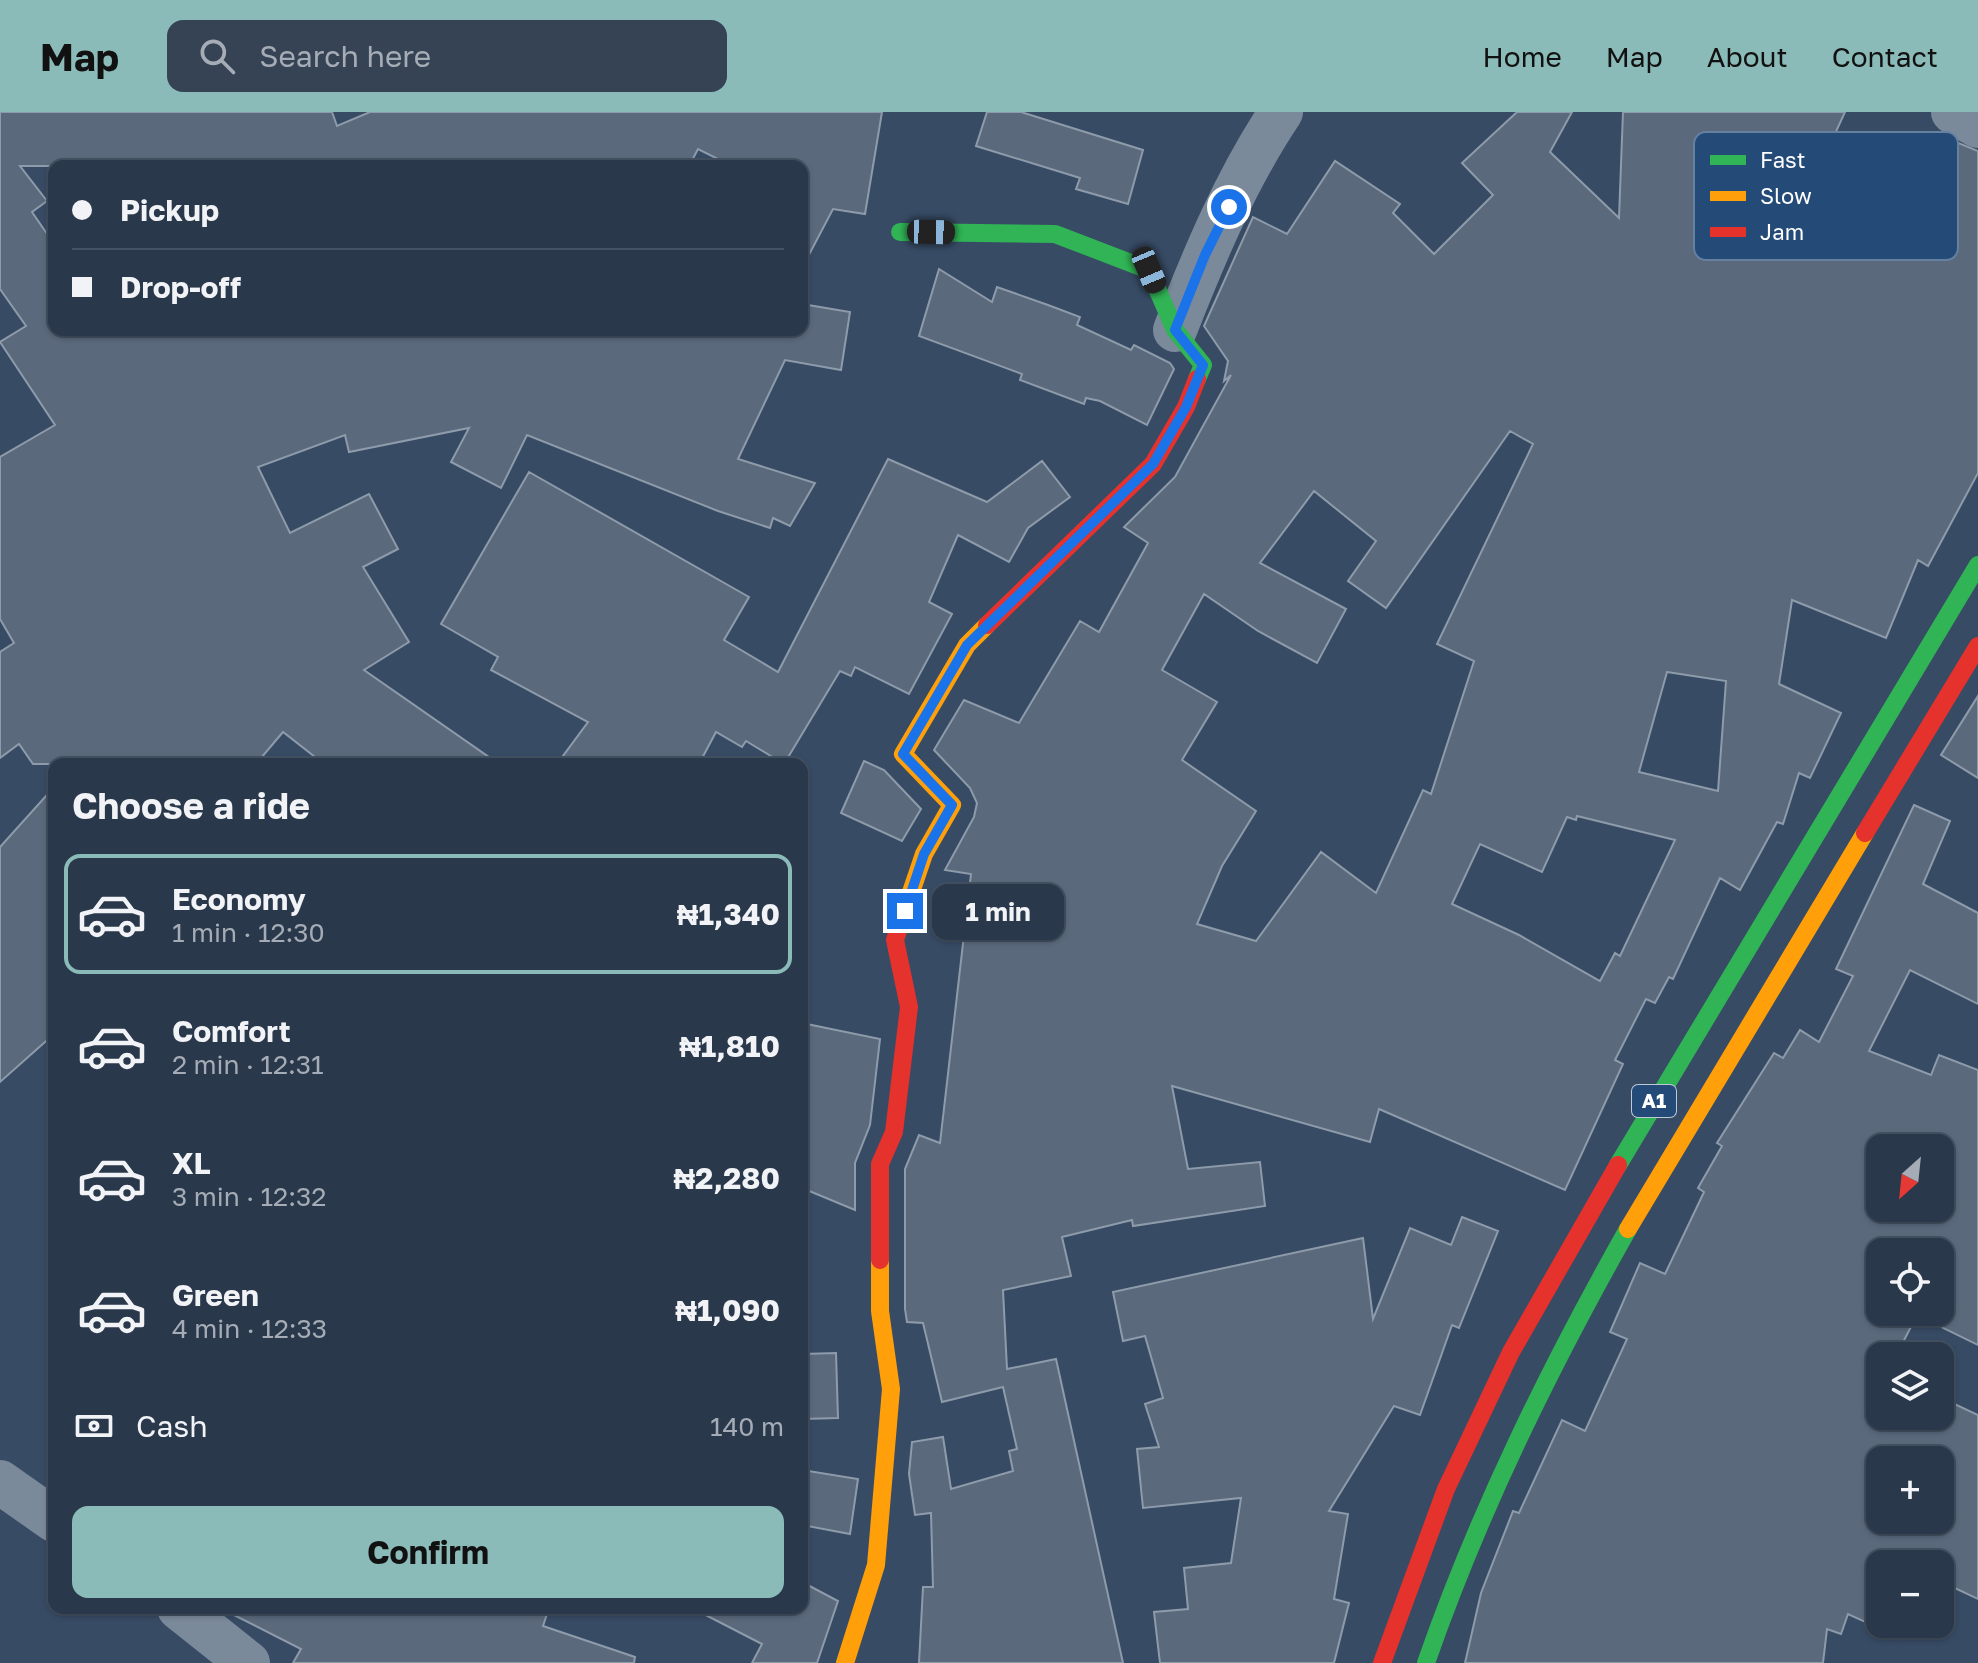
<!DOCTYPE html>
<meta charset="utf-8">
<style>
body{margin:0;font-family:"Golos Text",sans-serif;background:#354355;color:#f1f3f6;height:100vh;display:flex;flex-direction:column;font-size:30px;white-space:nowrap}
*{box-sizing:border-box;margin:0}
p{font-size:26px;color:#a5acb5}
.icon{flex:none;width:44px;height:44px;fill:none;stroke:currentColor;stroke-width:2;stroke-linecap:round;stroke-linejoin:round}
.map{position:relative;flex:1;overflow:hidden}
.sheet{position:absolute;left:48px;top:646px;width:760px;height:856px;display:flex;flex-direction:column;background:#29384b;border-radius:16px;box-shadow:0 2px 6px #0004,0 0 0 2px #455263}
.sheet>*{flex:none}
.banner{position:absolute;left:48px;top:48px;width:760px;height:176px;border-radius:16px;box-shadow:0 2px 6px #0004,0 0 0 2px #455263;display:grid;align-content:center;height:176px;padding:0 24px;background:#29384b}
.needle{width:52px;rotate:207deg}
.buttons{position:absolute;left:1866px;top:1022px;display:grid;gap:16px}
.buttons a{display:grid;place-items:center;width:88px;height:88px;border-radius:16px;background:#29384b;box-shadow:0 2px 6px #0004,0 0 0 2px #455263;font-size:40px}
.end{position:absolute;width:36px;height:36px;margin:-18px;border:10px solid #1a73e8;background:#fff;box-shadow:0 0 0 4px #fff}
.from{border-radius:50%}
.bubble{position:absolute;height:56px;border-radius:16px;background:#29384b;box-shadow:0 2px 6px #0004,0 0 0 2px #455263;font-size:26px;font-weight:700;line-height:56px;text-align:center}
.car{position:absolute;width:24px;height:48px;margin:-24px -12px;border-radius:10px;box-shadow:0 0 6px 2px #0007;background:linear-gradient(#222 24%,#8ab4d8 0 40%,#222 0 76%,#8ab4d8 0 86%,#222 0)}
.banner b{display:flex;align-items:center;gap:28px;height:76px;font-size:30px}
.banner b+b{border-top:2px solid #455263}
.banner i{width:20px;height:20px;background:#f1f3f6}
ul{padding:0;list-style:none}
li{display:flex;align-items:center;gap:24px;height:120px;margin:0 16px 12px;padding:0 8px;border:4px solid transparent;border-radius:16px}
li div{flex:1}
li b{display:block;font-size:30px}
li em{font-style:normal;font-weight:700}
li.active{border-color:#8bbbb9}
li>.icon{width:72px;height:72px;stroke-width:1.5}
h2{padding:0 24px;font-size:36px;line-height:96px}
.pay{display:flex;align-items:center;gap:20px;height:88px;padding:0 24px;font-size:30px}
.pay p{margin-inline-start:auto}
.action{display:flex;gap:16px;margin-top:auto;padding:16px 24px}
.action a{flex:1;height:92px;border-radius:16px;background:#8bbbb9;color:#111;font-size:32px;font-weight:700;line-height:92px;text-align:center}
header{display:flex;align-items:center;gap:48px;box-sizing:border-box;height:112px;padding:0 40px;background:#8bbbb9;color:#111}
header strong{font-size:38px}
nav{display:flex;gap:44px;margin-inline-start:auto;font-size:28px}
.search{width:560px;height:72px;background:#354355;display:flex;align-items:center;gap:20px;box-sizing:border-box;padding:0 28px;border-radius:16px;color:#a5acb5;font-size:30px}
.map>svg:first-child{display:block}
.building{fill:#5a697c;stroke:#8e9baa;stroke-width:2;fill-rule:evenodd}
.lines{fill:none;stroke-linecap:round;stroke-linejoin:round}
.street{stroke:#7b8a9b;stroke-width:44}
.fast{stroke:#30b455;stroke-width:18}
.slow{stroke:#ff9f0a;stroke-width:18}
.jam{stroke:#e5322d;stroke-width:18}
.route{stroke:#1a73e8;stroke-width:10}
.labels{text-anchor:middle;stroke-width:8;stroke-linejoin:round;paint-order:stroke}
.shield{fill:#244a77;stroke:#bdc9d6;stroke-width:2}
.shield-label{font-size:20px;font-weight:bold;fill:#fff}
.key{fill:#244a77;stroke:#6680a0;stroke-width:2}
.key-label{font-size:22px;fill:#fff}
</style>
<header>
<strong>Map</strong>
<div class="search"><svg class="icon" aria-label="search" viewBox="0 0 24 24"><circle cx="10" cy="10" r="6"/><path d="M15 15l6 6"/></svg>Search here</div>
<nav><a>Home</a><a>Map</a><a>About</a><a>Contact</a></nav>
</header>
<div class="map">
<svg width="1978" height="1551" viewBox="0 0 1978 1551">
<rect width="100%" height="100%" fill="#374b64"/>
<g class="building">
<polygon points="0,0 332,0 337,14 370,0 882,0 865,102 833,97 802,156 802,54 732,54 698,37 689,54 20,54 47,89 32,100 54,132 54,218 802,218 802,192 850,200 841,258 785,248 738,347 815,371 790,414 773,406 770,416 718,399 527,323 501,376 451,350 469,316 349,340 345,323 258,355 290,421 369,382 398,437 363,455 409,530 364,558 499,652 324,652 283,620 256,652 33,652 19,632 0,646 0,540 14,531 0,507 0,345 55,313 0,230 26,214 0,177"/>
<polygon points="987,0 1021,0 1143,38 1128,92 1076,77 1080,66 976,34"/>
<path d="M 1517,0 L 1572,0 L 1550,40 L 1619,106 L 1623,0 L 1845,0 L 1823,48 L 1760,22 L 1732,93 L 1810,120 L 1833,60 L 1877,77 L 1895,38 L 1941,60 L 1956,30 L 1978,39 L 1978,361 L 1928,454 L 1918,448 L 1886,526 L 1792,488 L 1779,572 L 1841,601 L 1810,666 L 1799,661 L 1783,712 L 1777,710 L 1740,778 L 1720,766 L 1673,867 L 1669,865 L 1655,891 L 1646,887 L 1615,948 L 1623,952 L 1565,1078 L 1379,997 L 1370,1030 L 1172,974 L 1188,1057 L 1260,1050 L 1265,1094 L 1133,1114 L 1132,1108 L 1062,1125 L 1071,1164 L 1003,1178 L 1007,1257 L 1056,1247 L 1123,1551 L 919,1551 L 923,1475 L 933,1475 L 931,1401 L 915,1403 L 909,1362 L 912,1330 L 943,1325 L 951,1377 L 1013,1359 L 1009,1339 L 1017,1337 L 1003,1275 L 942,1290 L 923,1211 L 907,1210 L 905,1197 L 905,1057 L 919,1023 L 940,1031 L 971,762 L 945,758 L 974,705 L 977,691 L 970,676 L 934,638 L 964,588 L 1019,611 L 1080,509 L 1099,520 L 1148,431 L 1124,415 L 1175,365 L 1231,263 L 1224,269 L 1228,249 L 1204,214 L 1253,105 L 1287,122 L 1335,49 L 1400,92 L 1393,101 L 1434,142 L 1493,83 L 1462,51 ZM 1510,319 L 1533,332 L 1437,532 L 1474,549 L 1431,682 L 1423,678 L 1376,781 L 1321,740 L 1256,829 L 1197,812 L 1222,754 L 1256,699 L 1182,648 L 1217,590 L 1162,558 L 1204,482 L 1258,519 L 1317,551 L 1346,497 L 1260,451 L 1314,379 L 1376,429 L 1348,469 L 1386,496 ZM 1667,560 L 1726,569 L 1718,679 L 1639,660 ZM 1577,704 L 1675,728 L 1620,844 L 1615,841 L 1600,869 L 1519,823 L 1452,792 L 1480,732 L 1542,760 L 1567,705 L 1576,708 Z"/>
<polygon points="939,157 992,190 997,175 1048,193 1080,205 1077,213 1131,238 1134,233 1170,251 1174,257 1147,313 1100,289 1086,286 1084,292 1020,268 1022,262 919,224"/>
<polygon points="888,347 987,390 1042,349 1070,385 1028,416 1009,450 958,423 929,490 952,502 909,582 855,555 851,564 840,559 784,652 746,629 742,635 716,620 699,652 557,652 588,610 491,558 498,545 441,512 529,360 749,485 724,528 778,560"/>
<polygon points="1978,584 1978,666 1941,643"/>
<polygon points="864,649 884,658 921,697 902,729 841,701"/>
<polygon points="54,675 54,922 0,970 0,735"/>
<path d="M 1914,693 L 1950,709 L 1923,772 L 1978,801 L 1978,892 L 1910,858 L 1869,939 L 1931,963 L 1939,943 L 1978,958 L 1978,1233 L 1917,1203 L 1896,1244 L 1880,1244 L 1880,1304 L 1940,1304 L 1940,1285 L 1978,1303 L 1978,1487 L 1940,1469 L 1940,1452 L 1880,1452 L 1880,1512 L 1910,1512 L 1903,1527 L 1848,1502 L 1841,1522 L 1827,1517 L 1823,1551 L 1465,1551 L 1481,1481 L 1513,1399 L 1519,1401 L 1562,1308 L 1585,1319 L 1627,1227 L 1610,1220 L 1640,1151 L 1665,1162 L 1704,1080 L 1698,1076 L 1722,1034 L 1717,1031 L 1774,941 L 1783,946 L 1800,918 L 1819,930 L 1853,864 L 1836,857 ZM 1880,1036 L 1940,1036 L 1940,1096 L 1880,1096 ZM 1880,1140 L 1940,1140 L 1940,1200 L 1880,1200 ZM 1880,1348 L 1940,1348 L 1940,1408 L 1880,1408 Z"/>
<polygon points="802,911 880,927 870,1013 855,1051 855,1098 802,1076"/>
<polygon points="1462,1105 1498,1119 1459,1216 1452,1213 1420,1303 1394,1294 1329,1399 1348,1402 1334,1487 1349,1491 1334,1551 1160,1551 1154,1500 1188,1497 1184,1456 1231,1451 1241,1386 1143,1396 1137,1337 1159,1335 1145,1292 1163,1286 1145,1224 1123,1229 1113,1180 1363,1126 1373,1207 1410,1116 1451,1133"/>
<polygon points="836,1241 838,1306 802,1307 802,1242"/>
<polygon points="802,1358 858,1367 850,1422 802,1413"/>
<polygon points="802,1470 838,1489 817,1551 752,1551 762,1532 692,1496 802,1496"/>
<polygon points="220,1496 549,1496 543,1514 635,1545 634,1551 293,1551 301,1537"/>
</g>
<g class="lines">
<g class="street">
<polyline points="1953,0 1978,14"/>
<path d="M 1175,218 C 1204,144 1236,67 1281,0"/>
<polyline points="0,1370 54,1408"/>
<polyline points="179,1496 248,1551"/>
</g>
<g class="fast">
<polyline points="900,120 1055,122 1149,158 1175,218 1203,253 1197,267"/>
<polyline points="1618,1053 1978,453"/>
<path d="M 1426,1551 C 1479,1399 1549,1257 1628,1117"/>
</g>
<g class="slow">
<polyline points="906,795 924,742 952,693 903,642 967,533 987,513"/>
<polyline points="1628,1117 1865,721"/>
<polyline points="845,1551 876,1453 891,1277 880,1199 880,1148"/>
</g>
<g class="jam">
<polyline points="987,513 1153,352 1186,295 1197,267"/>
<polyline points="1865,721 1978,534"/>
<polyline points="880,1148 880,1052 894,1020 909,895 895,828 906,795"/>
<polyline points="1382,1551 1446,1377 1511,1240 1618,1053"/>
</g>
</g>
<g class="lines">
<polyline class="route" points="905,799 924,742 952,693 903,642 967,533 1153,352 1186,295 1203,253 1175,218 1205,143 1229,95"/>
</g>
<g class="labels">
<rect class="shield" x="1632" y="973" width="44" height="32" rx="6"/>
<g class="shield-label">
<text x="1654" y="996">A1</text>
</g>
</g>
<rect x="1694" y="20" width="264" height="128" rx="12" class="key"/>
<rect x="1710" y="43" width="36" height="10" fill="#30b455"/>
<rect x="1710" y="79" width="36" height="10" fill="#ff9f0a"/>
<rect x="1710" y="115" width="36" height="10" fill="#e5322d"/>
<g class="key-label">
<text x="1760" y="56">Fast</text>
<text x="1760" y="92">Slow</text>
<text x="1760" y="128">Jam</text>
</g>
</svg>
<div class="buttons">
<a><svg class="needle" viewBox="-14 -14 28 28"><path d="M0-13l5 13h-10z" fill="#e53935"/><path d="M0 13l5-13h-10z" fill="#a5acb5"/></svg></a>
<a><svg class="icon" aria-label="locate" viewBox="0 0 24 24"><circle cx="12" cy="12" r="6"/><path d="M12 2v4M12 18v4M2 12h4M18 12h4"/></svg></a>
<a><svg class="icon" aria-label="layers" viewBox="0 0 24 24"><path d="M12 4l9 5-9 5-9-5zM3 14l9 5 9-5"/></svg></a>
<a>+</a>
<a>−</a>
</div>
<i class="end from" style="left:1229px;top:95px"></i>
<i class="end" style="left:905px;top:799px"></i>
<div class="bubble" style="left:932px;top:772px;width:132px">1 min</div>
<i class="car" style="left:931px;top:120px;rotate:91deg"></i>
<i class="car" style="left:1149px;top:158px;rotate:157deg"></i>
<div class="banner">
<b><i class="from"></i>Pickup</b>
<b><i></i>Drop-off</b>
</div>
<section class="sheet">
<h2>Choose a ride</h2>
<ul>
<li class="active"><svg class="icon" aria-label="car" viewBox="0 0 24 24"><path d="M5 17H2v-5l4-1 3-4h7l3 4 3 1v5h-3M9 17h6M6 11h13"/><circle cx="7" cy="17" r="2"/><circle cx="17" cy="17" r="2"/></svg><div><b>Economy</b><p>1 min · 12:30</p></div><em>₦1,340</em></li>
<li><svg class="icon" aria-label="car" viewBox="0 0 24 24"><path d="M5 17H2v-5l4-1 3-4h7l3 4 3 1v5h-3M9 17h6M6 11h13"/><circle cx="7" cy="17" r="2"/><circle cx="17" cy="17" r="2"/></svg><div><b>Comfort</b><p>2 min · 12:31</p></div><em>₦1,810</em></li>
<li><svg class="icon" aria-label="car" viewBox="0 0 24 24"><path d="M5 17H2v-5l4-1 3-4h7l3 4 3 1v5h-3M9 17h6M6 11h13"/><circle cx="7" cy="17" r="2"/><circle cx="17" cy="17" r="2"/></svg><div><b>XL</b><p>3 min · 12:32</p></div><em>₦2,280</em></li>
<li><svg class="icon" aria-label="car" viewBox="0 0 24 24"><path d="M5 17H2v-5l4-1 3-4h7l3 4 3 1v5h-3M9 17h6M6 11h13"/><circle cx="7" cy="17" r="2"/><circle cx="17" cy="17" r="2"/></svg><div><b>Green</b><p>4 min · 12:33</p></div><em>₦1,090</em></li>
</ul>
<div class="pay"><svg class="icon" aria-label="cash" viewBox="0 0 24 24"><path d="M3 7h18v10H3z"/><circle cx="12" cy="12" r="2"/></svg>Cash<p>140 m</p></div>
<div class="action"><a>Confirm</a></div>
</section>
</div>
